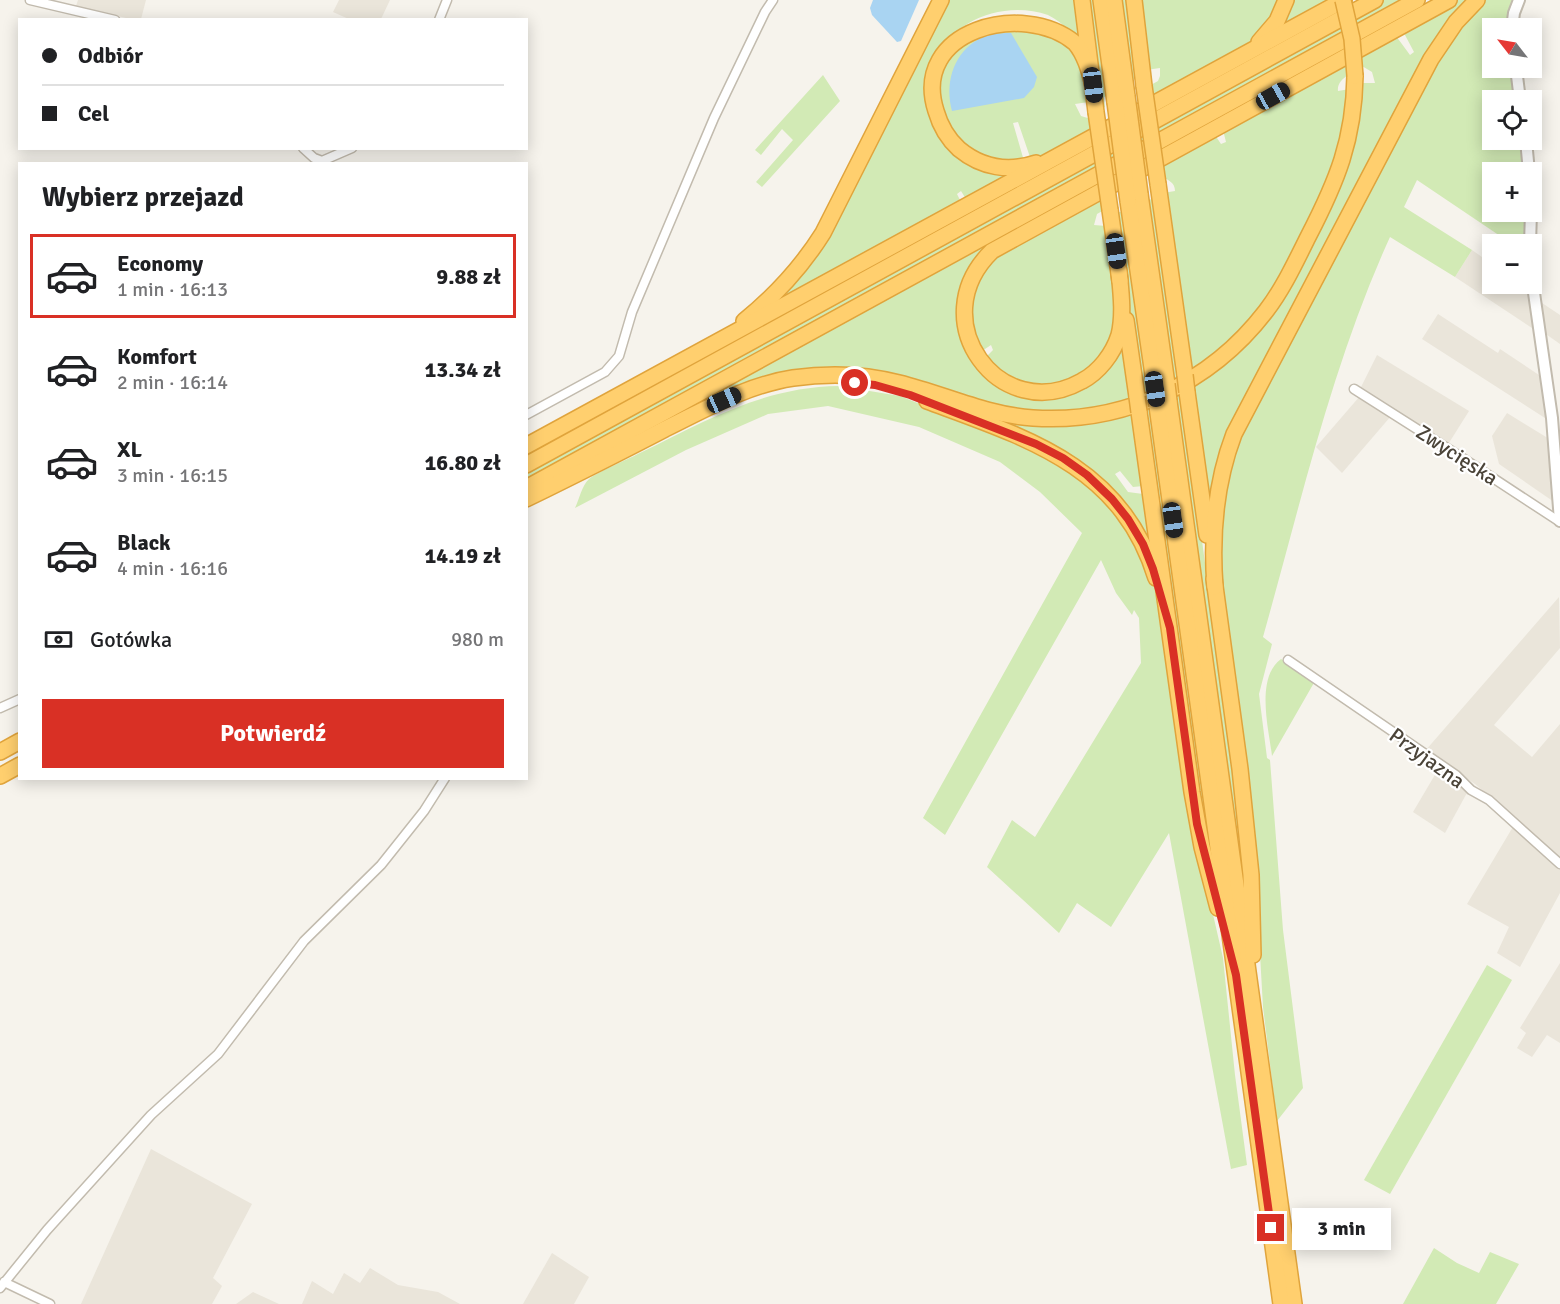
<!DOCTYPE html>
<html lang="pl">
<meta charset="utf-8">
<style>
body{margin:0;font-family:Signika,sans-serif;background:#f2f2f2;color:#202124;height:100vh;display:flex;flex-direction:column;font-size:22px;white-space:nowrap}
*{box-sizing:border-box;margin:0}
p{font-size:20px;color:#757577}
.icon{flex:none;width:33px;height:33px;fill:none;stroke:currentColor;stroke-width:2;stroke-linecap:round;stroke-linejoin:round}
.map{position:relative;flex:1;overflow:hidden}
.panel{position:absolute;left:18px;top:162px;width:510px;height:618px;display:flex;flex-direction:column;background:#fff;border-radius:0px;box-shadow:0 3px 15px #0003}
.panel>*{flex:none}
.top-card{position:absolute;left:18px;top:18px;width:510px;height:132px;border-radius:0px;box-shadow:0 3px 15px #0003;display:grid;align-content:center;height:132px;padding:0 24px;background:#fff}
.needle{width:39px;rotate:301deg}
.fabs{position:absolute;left:1482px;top:18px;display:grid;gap:12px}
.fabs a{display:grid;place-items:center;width:60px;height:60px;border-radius:0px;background:#fff;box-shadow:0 3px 15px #0003;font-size:30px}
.end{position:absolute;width:27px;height:27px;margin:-14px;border:8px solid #d93025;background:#fff;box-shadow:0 0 0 3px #fff}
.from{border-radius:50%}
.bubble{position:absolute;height:42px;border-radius:0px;background:#fff;box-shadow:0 3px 15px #0003;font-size:20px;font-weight:700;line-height:42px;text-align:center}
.car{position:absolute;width:18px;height:36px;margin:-18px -9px;border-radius:8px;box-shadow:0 0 4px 2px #0007;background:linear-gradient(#222 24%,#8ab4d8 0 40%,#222 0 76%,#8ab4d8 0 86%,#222 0)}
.top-card b{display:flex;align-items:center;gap:21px;height:57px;font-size:22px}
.top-card b+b{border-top:2px solid #e0e0e0}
.top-card i{width:15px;height:15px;background:#202124}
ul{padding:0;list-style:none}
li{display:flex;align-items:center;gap:18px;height:84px;margin:0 12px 9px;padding:0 12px;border:3px solid transparent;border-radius:0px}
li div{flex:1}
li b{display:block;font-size:22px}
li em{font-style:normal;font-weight:700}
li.current{border-color:#d93025}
li>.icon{width:54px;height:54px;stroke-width:1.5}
h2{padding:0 24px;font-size:27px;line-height:72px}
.pay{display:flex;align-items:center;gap:15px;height:66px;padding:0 24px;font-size:22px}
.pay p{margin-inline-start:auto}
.button{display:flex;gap:12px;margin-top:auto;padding:12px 24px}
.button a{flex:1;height:69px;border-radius:0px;background:#d93025;color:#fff;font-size:24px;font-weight:700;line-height:69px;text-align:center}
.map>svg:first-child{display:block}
.residential{fill:#eae5da}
.green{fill:#d2eab5}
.water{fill:#a9d4f2}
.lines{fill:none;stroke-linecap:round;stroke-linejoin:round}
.minor-casing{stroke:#c2bbae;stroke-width:11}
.tertiary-casing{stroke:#c2bbae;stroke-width:14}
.motorway-casing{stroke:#e0a43c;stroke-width:18}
.minor{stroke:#fff;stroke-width:8}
.tertiary{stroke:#fff;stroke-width:10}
.motorway{stroke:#ffcf6e;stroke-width:15}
.motorway-bridge-casing{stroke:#e0a43c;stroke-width:18;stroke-linecap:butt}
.motorway-bridge{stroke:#ffcf6e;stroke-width:15}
.route{stroke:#d93025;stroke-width:8}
.labels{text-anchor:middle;stroke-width:4.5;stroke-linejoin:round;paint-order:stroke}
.street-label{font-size:21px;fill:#4b4439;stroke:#fff}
</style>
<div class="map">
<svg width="1560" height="1304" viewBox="0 0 1560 1304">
<rect width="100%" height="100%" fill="#f6f3ec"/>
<g class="residential">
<polygon points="78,0 146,0 141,19 130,19 76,6"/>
<polygon points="339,0 390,0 381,19 351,20 333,12"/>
<polygon points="1472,250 1492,264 1492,284 1520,284 1529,289 1535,330 1455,277"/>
<polygon points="1539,301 1560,315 1560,344 1543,332"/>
<polygon points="1438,314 1498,353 1500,349 1542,377 1548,420 1422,339"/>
<polygon points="1377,355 1469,411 1447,446 1359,391"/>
<polygon points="1360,396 1391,416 1342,473 1316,447"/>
<polygon points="1507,413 1551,440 1557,504 1499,464 1492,436"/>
<polygon points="1559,597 1560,648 1494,725 1532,757 1560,724 1560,893 1520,967 1497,953 1509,927 1467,904 1517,820 1475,784 1425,751"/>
<polygon points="1439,768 1468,791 1445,833 1413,812"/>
<polygon points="1560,963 1560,1043 1547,1035 1532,1057 1517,1048 1526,1033 1520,1028"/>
<polygon points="151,1149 252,1204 213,1278 222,1286 212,1304 81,1304"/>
<polygon points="552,1253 589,1277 574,1304 523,1304"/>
<polygon points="370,1268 398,1285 438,1292 460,1304 302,1304 312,1281 333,1294 344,1273 360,1283"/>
<polygon points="253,1292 279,1304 236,1304"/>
</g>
<g class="green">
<path d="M 946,0 L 1078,0 L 1085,49 C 1074,36 1064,23 1048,15 C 1005,0 951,19 935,63 C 934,67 931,72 931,76 C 930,85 948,134 951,147 L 1021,171 L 966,199 L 961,191 L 957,194 L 961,202 L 760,315 L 787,290 Z"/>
<polygon points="1085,0 1094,0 1107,96 1104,97 1105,107 1100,110"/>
<polygon points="1121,0 1129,0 1136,79 1131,80"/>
<polygon points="1136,0 1281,0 1276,16 1250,44 1151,99 1149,86 1158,81 1160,76 1160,68 1146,70"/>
<polygon points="1290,0 1336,0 1273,36"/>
<polygon points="1383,0 1410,0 527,483 527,469"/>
<polygon points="1458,0 1474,0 1466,8 1243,408 1211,517 1190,390 1287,292 1335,199 1344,177 1356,137 1363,83 1375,83 1372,72 1362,66 1362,53 1396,36 1410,55 1414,52 1405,35 1405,30"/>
<path d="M 1483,0 L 1516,0 L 1509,28 L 1492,28 L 1492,68 L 1513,68 L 1517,100 L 1492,100 L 1492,140 L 1522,140 L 1526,172 L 1492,172 L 1492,212 L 1528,212 L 1527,244 L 1512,244 L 1417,180 L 1404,207 L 1472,250 L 1455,277 L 1390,237 C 1332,364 1301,502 1263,637 L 1272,644 L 1259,694 L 1267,758 L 1270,760 L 1283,930 L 1303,1088 L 1277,1121 L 1263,1007 L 1256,884 L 1220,589 L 1221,504 L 1239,438 L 1447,43 Z"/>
<polygon points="1425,7 999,242 960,314 993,378 1072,390 1125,333 1133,401 1093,411 1028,413 807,372 568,472 930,272 1094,186 1418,8"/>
<polygon points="1008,15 1033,18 1051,26 1080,60 1089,102 1075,104 1081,116 1091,119 1093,130 1037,159 1030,157 1018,122 1013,123 1024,161 1008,164 973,153 948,129 938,93 943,63 965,31 978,22"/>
<path d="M 1348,59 L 1348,75 C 1342,79 1337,84 1338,91 L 1350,89 L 1336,165 L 1277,286 L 1232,341 L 1188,373 L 1163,193 L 1175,191 C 1175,183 1169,180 1162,177 L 1159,163 L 1215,135 L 1221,144 L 1226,142 L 1223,130 Z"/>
<polygon points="823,75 840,101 762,187 756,182 793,140 782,129 761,155 755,150"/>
<polygon points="1155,185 1219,669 1246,851 1251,934 1148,200 1152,199 1151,188"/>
<polygon points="1102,195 1104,210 1097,214 1094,225 1106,226 1117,318 1106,352 1083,375 1042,387 1004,377 987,356 993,350 991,345 982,351 969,323 975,283 999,252"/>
<polygon points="1118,206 1119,212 1123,212 1214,881 1199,819 1115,207"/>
<path d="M 839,386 L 900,396 L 1055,458 L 1117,510 L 1149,568 L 1157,595 L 1193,827 L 1223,958 L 1235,1075 L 1247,1165 L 1231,1169 L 1169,833 L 1111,927 L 1077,903 L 1059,933 L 987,867 L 1012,820 L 1035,837 L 1141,663 L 1139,618 L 1134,610 L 1132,615 L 1116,593 L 1101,560 L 945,835 L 923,818 L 1082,533 L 1040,492 L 1000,462 L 919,427 L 828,406 L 768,414 L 686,450 L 575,508 C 579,500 582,485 589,479 C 599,471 629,459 642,452 C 707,420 764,387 839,386 Z"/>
<polygon points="1135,413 1143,486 1133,487 1120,471 1115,474 1128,492 1143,494 1156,563 1123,506 988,417"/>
<path d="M 1281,659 L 1315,681 L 1272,756 C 1269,730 1255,678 1281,659 Z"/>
<polygon points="1487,965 1512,980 1390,1194 1364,1180"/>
<polygon points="1434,1248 1457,1263 1479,1273 1490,1252 1519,1264 1496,1304 1403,1304"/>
</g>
<g class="water">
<polygon points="873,0 919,0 901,41 897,42 872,15 870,8"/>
<path d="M 1011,33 L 1037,77 L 1034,87 L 1024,98 L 952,111 C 943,79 957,42 993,34 C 998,33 1005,33 1011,33 Z"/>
</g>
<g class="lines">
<g class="minor-casing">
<g id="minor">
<polyline points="30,0 115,20"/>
<polyline points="439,20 447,0"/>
<polyline points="303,148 314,158 322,161 352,148"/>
<polyline points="1354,389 1461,457 1560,522"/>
<polyline points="526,415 605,372 619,356 632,312 714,118 765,12 773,0"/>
<polyline points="1288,660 1456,775 1471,790 1489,800 1560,864"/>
<polyline points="0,708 20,699"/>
<polyline points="4,1282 50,1304"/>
<polyline points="0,1288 47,1230 151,1115 218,1054 304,941 381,865 424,811 445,778"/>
</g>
</g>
<g class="tertiary-casing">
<g id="tertiary">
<polyline points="1512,28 1514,13 1519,0"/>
<polyline points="1516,68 1520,100"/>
<polyline points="1526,140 1529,172"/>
<polyline points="1530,244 1531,212"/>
<polyline points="1532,279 1552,418 1560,521"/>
</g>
</g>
<g class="motorway-casing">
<g id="motorway">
<polyline points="1082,0 1096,112"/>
<polyline points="1101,0 1115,102"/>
<polyline points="1114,0 1127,96"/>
<polyline points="1134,0 1144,86"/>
<polyline points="1259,42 1277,21 1286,0"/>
<path d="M 1036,163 C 1009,172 982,168 959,149 C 948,139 940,125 936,111 C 910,30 1023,0 1075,43 C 1085,55 1089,70 1093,85"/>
<polyline points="1158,184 1185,375"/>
<polyline points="1140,194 1167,384"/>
<polyline points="1128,201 1155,389"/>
<polyline points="1110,210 1120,281"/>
<path d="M 1119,271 C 1121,292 1124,315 1119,335 C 1113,354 1099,372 1082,381 C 1000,427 921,320 992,251 L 1449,0"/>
<polyline points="1126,320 1137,397"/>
<path d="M 744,321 C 776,295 801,268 823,233 L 941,0"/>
<polyline points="1187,392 1207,535"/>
<path d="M 927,401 C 1027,438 1122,466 1156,578"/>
<polyline points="1169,401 1294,1304"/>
<polyline points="1157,406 1281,1304"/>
<polyline points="1139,412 1192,792 1202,847 1218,908"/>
<polyline points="526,446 1344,0"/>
<polyline points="526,465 1375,0"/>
<polyline points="526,488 1417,0"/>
<path d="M 526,499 C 573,476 619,453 665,429 C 706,409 747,385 793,378 C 828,373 865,374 899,383 C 944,394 986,415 1033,418 C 1124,424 1210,384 1266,311 C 1283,289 1295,263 1308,237 C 1337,181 1354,140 1355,76"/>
<polyline points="1214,579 1240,769 1251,875 1253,955"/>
<path d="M 1215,587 C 1211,534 1215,484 1234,434 L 1431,59 L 1456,22 L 1477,0"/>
<polyline points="0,752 20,741"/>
<polyline points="0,776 20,765"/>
</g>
</g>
<use href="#minor" class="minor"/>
<use href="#tertiary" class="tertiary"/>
<use href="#motorway" class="motorway"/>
<g class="motorway-bridge-casing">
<g id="motorway-bridge">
<polyline points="1343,0 1352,39 1355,76"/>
<polyline points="1144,86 1158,184"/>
<polyline points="1127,96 1140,194"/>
<polyline points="1115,102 1128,201"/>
<polyline points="1096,112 1110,210"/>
<polyline points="1185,375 1187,392"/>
<polyline points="1167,384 1169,401"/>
<polyline points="1155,389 1157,406"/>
<polyline points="1137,397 1139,412"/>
</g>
</g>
<use href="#motorway-bridge" class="motorway-bridge"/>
</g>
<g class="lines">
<polyline class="route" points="855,383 875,385 910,395 1036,444 1063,458 1087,475 1112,499 1128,519 1143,544 1153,569 1170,628 1197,824 1236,975 1271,1228"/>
</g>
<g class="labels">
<g class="street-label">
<text transform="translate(1457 455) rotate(33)" y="7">Zwycięska</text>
<text transform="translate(1427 758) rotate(36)" y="7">Przyjazna</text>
</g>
</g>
</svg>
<div class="fabs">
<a><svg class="needle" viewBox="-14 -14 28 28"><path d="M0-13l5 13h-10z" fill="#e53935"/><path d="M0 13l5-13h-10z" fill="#757577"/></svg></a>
<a><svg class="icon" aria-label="locate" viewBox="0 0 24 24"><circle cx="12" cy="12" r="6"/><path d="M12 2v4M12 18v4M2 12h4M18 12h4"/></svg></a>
<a>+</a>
<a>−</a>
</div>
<i class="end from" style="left:855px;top:383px"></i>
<i class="end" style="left:1271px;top:1228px"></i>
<div class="bubble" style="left:1292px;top:1208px;width:99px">3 min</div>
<i class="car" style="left:1093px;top:85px;rotate:173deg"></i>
<i class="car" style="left:1273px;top:96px;rotate:61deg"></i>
<i class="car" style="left:1116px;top:251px;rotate:172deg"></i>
<i class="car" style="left:1155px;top:389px;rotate:172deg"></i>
<i class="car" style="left:724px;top:400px;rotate:66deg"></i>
<i class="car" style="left:1173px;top:520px;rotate:172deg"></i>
<div class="top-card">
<b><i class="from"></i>Odbiór</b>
<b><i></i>Cel</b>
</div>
<section class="panel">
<h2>Wybierz przejazd</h2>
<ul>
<li class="current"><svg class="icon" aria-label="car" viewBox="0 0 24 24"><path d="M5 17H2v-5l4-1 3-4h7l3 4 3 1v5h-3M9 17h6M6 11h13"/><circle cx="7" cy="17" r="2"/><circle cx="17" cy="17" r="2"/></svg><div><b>Economy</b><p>1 min · 16:13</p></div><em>9.88 zł</em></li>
<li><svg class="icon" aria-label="car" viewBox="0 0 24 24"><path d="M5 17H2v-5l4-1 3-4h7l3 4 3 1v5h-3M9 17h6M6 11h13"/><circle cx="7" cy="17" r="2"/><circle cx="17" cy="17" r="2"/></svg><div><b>Komfort</b><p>2 min · 16:14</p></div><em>13.34 zł</em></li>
<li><svg class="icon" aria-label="car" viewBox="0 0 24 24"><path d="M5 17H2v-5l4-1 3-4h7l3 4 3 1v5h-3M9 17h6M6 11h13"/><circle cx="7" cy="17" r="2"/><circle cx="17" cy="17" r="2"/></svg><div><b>XL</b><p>3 min · 16:15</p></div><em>16.80 zł</em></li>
<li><svg class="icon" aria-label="car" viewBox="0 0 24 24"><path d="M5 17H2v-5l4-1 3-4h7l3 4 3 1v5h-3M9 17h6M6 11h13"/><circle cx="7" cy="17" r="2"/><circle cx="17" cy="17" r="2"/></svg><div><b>Black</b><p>4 min · 16:16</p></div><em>14.19 zł</em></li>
</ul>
<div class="pay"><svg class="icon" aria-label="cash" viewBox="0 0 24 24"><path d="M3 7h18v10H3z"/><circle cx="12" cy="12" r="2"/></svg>Gotówka<p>980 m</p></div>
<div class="button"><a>Potwierdź</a></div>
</section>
</div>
